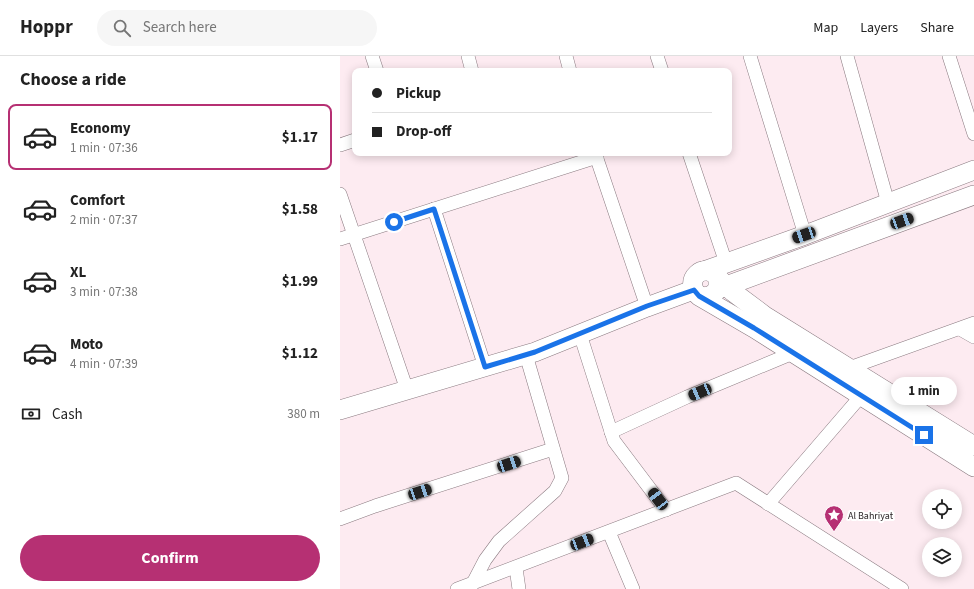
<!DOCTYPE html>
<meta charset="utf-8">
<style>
body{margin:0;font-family:"Source Sans 3",sans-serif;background:#f6f6f6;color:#222;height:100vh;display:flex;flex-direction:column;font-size:15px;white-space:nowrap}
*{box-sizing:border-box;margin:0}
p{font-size:13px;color:#767676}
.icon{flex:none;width:22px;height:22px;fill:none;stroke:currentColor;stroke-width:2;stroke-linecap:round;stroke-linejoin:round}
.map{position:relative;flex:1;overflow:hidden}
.panel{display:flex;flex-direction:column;background:#fff;width:340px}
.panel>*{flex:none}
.hud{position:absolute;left:12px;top:12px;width:380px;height:88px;border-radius:8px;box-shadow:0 2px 10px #0003;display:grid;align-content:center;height:88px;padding:0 20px;background:#fff}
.tools{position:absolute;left:582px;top:433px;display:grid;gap:8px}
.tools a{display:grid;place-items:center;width:40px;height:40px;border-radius:50%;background:#fff;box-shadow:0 2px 10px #0003;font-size:20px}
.end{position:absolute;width:18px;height:18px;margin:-9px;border:5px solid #1a73e8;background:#fff;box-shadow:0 0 0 2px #fff}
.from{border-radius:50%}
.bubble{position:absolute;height:28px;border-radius:14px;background:#fff;box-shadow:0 2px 10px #0003;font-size:13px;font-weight:700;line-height:28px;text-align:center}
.car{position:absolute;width:12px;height:24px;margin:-12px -6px;border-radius:5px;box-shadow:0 0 3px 1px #0007;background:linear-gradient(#222 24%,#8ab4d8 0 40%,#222 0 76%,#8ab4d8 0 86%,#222 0)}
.hud b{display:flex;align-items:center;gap:14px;height:38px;font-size:15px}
.hud b+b{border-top:1px solid #e0e0e0}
.hud i{width:10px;height:10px;background:#222}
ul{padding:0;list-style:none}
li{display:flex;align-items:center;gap:12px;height:66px;margin:0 8px 6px;padding:0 12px;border:2px solid transparent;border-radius:8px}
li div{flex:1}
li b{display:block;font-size:15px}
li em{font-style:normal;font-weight:700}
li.on{border-color:#b63073}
li>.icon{width:36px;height:36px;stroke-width:1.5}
h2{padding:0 20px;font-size:18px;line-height:48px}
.pay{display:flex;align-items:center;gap:10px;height:44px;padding:0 20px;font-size:15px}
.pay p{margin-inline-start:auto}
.cta{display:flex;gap:8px;margin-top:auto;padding:8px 20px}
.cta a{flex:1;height:46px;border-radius:24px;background:#b63073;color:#fff;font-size:16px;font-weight:700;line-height:46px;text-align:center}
header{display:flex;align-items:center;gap:24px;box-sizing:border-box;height:56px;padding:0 20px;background:#fff;border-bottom:1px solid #e0e0e0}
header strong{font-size:19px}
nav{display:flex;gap:22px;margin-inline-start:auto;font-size:14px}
.search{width:280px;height:36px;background:#f6f6f6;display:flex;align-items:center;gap:10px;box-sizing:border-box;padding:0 14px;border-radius:22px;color:#767676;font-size:15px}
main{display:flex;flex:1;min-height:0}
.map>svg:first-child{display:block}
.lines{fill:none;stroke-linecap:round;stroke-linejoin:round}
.street-casing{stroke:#8a7a80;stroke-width:14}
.secondary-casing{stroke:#8a7a80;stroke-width:20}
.street{stroke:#fff;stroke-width:13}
.secondary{stroke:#fff;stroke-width:19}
.route{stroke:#1a73e8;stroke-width:5}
.labels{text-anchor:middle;stroke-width:4;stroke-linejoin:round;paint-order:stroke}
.poi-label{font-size:10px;fill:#241e20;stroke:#fff;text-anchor:start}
</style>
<header>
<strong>Hoppr</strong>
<div class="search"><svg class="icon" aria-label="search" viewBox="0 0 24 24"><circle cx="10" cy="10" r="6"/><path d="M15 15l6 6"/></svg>Search here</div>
<nav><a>Map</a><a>Layers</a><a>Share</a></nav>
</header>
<main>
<section class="panel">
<h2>Choose a ride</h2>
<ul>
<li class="on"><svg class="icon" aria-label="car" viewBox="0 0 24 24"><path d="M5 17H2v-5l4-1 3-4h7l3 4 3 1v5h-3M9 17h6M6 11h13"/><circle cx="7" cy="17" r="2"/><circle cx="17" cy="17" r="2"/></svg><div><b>Economy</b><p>1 min · 07:36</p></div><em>$1.17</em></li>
<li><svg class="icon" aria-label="car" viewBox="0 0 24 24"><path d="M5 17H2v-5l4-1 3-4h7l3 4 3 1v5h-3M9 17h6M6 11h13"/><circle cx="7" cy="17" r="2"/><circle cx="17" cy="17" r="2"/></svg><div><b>Comfort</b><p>2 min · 07:37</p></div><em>$1.58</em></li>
<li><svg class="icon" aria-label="car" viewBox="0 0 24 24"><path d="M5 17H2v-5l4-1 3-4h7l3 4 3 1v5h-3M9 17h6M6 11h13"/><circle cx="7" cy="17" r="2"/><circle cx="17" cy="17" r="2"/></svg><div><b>XL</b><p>3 min · 07:38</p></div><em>$1.99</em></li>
<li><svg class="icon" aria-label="car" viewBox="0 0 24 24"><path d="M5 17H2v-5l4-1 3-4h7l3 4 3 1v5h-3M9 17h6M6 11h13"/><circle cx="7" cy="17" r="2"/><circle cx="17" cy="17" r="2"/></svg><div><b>Moto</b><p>4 min · 07:39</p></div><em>$1.12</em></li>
</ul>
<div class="pay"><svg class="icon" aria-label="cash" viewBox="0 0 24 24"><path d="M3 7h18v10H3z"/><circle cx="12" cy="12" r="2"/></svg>Cash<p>380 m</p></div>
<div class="cta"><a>Confirm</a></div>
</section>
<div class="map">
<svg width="634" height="533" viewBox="0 0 634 533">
<rect width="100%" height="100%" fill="#fdebf1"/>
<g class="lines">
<g class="street-casing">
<g id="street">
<polyline points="32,0 37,15"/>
<polyline points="128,0 132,15"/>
<polyline points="226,0 230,15"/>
<polyline points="317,0 322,15"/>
<polyline points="410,0 465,179"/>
<polyline points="507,0 548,147"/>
<polyline points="609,0 634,78"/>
<polyline points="0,89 15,84"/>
<polyline points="255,97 307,251"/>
<polyline points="349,97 386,207"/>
<polyline points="0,138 67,334"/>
<polyline points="94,153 145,311"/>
<polyline points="0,183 257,101"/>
<polyline points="620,273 634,281"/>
<polyline points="240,278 274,385 326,454"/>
<polyline points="509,312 634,267"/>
<polyline points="271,376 347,341 453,297"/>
<polyline points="428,448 521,340"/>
<polyline points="0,463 35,450 213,393"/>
<polyline points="269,476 293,533"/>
<polyline points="176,512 179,533"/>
<polyline points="132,529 145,504 159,485 215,435 222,422 186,299"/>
<polyline points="117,533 396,427 562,533"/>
</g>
</g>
<g class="secondary-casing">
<g id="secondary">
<polyline points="364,215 465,179 634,114"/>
<polyline points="378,222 393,236 425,260 634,390"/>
<polyline points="378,233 634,139"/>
<path d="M 361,241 L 371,240 L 378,233 L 378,222 C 365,203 341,225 359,240 L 414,272 L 634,411"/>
<polyline points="0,354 195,296 307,251 353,234"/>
</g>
</g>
<use href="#street" class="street"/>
<use href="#secondary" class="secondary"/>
</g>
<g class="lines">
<polyline class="route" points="54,166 94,153 145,311 195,296 307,250 354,234 359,240 414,272 584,379"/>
</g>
<defs>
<g id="sight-pin" transform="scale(1)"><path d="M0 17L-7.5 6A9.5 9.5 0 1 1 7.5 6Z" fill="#b63073" stroke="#fff"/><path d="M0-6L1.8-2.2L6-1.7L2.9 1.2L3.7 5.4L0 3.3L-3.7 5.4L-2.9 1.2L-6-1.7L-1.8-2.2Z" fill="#fff"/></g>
</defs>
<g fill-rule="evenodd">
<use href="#sight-pin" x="494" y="459"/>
</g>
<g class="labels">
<g class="poi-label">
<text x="508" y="463">Al Bahriyat</text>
</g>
</g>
</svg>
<div class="tools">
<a><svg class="icon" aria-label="locate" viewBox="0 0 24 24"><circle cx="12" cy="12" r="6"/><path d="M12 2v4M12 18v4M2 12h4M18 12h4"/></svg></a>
<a><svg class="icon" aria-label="layers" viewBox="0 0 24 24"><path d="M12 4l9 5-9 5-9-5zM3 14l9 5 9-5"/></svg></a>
</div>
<i class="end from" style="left:54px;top:166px"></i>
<i class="end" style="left:584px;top:379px"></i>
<div class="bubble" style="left:551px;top:321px;width:66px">1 min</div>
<i class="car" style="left:562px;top:165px;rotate:70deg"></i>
<i class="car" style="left:464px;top:179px;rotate:251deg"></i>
<i class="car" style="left:360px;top:336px;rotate:247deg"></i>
<i class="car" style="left:169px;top:408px;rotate:72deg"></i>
<i class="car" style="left:80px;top:436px;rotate:72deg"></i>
<i class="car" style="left:318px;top:443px;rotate:323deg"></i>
<i class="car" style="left:242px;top:486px;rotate:69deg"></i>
<div class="hud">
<b><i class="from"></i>Pickup</b>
<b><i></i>Drop-off</b>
</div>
</div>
</main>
